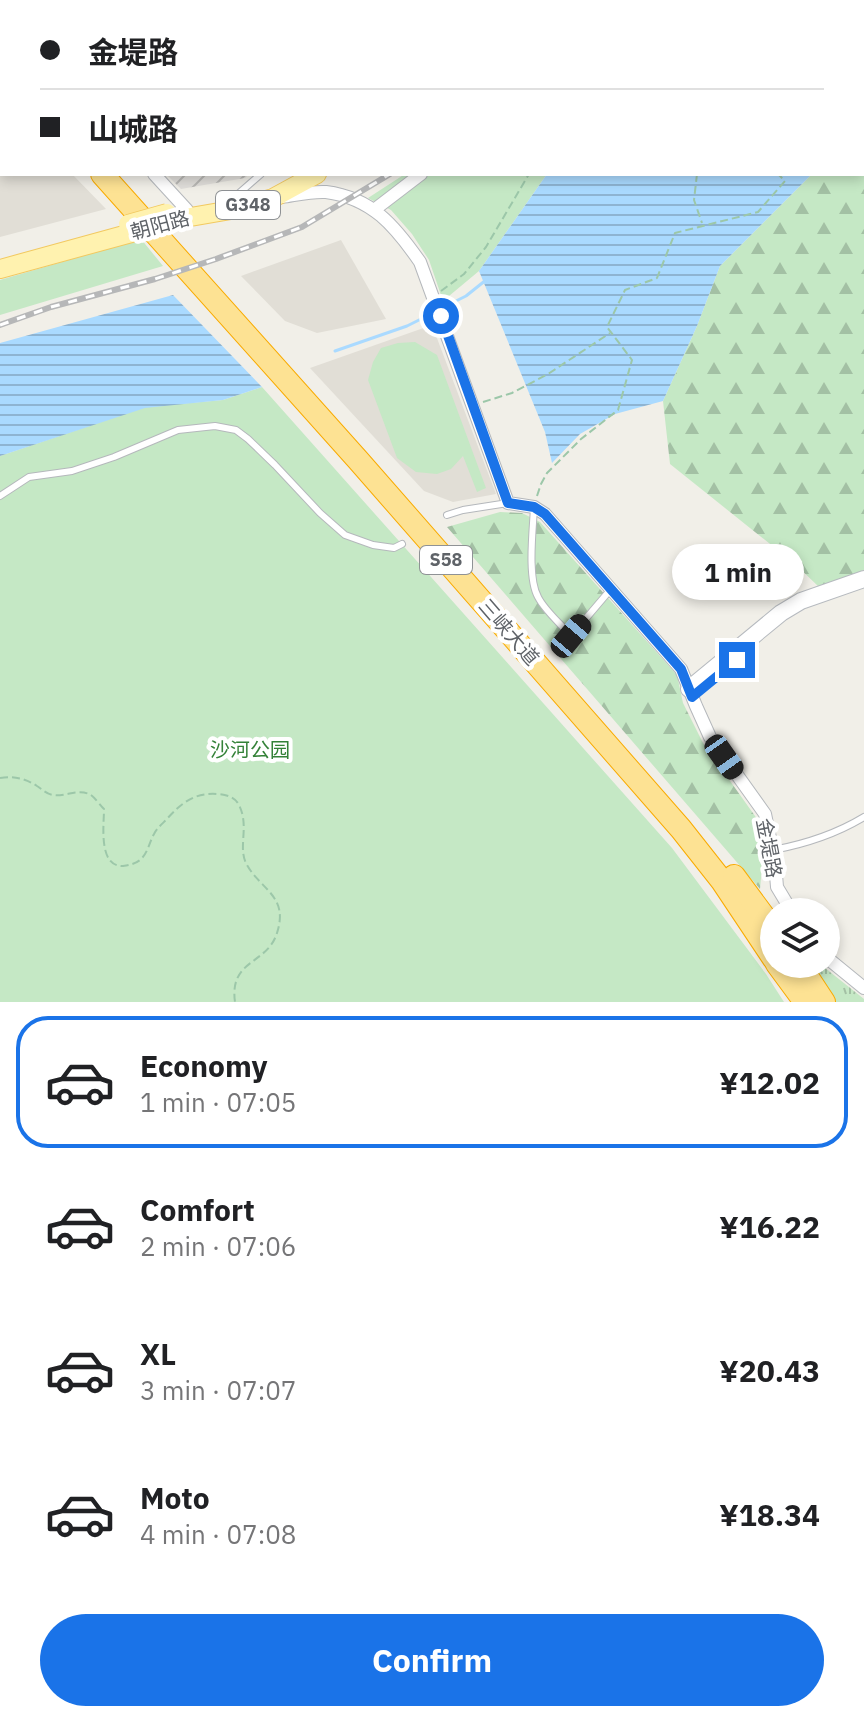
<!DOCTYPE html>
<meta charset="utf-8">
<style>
body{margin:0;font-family:"IBM Plex Sans","Noto Sans SC",sans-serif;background:#f6f6f6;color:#202124;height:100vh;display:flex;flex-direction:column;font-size:30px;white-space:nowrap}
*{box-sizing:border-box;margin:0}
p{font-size:26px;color:#757577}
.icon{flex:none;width:44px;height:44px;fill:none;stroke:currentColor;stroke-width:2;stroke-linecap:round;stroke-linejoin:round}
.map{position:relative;height:1002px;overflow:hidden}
.panel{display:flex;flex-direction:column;background:#fff;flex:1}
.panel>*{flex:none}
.top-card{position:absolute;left:0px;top:0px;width:864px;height:176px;box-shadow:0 4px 12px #0003;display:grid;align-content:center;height:176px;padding:0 40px;background:#fff}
.tools{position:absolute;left:760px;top:898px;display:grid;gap:16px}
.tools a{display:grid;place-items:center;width:80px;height:80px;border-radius:50%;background:#fff;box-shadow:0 4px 12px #0003;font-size:40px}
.end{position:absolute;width:36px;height:36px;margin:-18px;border:10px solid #1a73e8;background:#fff;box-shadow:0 0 0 4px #fff}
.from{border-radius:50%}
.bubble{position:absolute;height:56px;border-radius:28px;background:#fff;box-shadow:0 4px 12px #0003;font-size:26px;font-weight:700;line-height:56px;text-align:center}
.car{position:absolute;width:24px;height:48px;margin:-24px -12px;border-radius:10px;box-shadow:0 0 6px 2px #0007;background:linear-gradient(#222 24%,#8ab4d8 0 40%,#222 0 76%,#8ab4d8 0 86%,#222 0)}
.top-card b{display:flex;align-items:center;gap:28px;height:76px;font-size:30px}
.top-card b+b{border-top:2px solid #e0e0e0}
.top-card i{width:20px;height:20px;background:#202124}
ul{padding:14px 0 0;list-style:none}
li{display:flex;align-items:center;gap:24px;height:132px;margin:0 16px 12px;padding:0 24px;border:4px solid transparent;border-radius:32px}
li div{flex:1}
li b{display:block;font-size:30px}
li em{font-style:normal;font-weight:700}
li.current{border-color:#1a73e8}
li>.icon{width:72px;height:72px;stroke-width:1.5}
.button{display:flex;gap:16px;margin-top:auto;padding:16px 40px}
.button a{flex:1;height:92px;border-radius:48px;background:#1a73e8;color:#fff;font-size:32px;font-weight:700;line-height:92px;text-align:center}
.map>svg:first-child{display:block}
.industrial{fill:url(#industrial-furrows)}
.education{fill:#e1ded6}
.grass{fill:url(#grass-tufts)}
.forest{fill:url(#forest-firs)}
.green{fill:#c5e8c5}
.water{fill:url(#water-rules)}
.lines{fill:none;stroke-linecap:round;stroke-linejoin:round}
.stream{stroke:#aadaff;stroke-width:3}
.lane-casing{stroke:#b5b8bc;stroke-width:8}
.street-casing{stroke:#b5b8bc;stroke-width:14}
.secondary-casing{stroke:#b6babf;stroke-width:18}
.primary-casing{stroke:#f2c960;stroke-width:20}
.highway-casing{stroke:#f9ab00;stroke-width:24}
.path{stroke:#9cc7a9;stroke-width:2;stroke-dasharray:8 4;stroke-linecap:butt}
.lane{stroke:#fff;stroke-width:6}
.street{stroke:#fff;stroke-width:12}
.secondary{stroke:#fff;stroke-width:16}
.primary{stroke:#fff2af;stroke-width:18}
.highway{stroke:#fde293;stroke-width:22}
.rail-casing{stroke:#b6b7b8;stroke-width:6}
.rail{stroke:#fff;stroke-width:3;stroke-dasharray:9;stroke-linecap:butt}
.primary-bridge-casing{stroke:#f2c960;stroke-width:20;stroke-linecap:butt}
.primary-bridge{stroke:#fff2af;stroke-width:18}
.route{stroke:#1a73e8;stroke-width:10}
.labels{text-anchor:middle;stroke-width:8;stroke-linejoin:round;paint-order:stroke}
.shield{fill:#fff;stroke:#8f9295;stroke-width:2}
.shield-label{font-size:18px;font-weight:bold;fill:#5f6368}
.street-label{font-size:20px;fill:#5f6368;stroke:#fff}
.park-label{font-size:20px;fill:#348238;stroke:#fff}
</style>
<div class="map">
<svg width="864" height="1002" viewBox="0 0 864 1002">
<defs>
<pattern id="industrial-furrows" width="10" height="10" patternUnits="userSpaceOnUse" patternTransform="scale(2)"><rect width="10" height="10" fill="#e0deda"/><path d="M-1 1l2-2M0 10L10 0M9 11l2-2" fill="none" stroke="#b9b8b5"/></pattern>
<pattern id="grass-tufts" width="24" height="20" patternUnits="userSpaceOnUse" patternTransform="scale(2)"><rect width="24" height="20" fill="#c5e8c5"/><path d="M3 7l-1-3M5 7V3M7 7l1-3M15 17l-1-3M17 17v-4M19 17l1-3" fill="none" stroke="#a3c0a4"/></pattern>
<pattern id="forest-firs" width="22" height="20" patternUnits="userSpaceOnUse" patternTransform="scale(2)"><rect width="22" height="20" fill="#c5e8c5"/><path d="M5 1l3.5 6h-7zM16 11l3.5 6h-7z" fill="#a3c0a4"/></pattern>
<pattern id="water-rules" width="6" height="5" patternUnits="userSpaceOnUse" patternTransform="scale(2)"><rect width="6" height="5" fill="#aadaff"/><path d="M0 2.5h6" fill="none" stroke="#8eb4d2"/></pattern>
</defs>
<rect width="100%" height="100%" fill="#f1efe8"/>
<polygon class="industrial" points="166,174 249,174 245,178 181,189"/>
<g class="education">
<polygon points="2,129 2,174 72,174 106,209 0,237 0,130"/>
<polygon points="341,240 386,319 317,333 285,321 241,276"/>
<polygon points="432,325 496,494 453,502 424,491 310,368"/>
</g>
<polygon class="grass" points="813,964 820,964 864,999 864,1002 834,1002"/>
<g class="forest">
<polygon points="864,121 864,570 819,587 795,564 670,464 663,401 697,326 720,266 812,174 862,174 862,125"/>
<polygon points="500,512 522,513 540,522 677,675 683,703 703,743 760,823 763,856 760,889 447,527"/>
</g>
<g class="green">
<polygon points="405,174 547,174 479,271 443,301 429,260 412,234 391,210 368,198"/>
<polygon points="141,239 163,266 0,315 0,280"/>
<polygon points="415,342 437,355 486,488 477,492 463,456 451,469 437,474 416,472 397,458 368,380 373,362 381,348 398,343"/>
<polygon points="262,387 672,848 766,974 784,1002 0,1002 0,456 145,407 223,400"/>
</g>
<g class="water">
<polygon points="547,174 812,174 720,266 697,326 663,401 615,414 580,434 552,463 545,432 479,271"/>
<polygon points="173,295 262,387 223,400 145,408 0,456 0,343"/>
</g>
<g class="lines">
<g class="stream">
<polyline points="442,308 466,296 486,280"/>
<polyline points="335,351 407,326 435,312"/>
</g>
<g class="lane-casing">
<g id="lane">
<polyline points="15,0 16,2"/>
<polyline points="352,2 352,0"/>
<polyline points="230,201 261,174"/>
<polyline points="0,496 29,477 72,471 114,457 178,430 215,426 236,430 248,439 275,465 320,513 345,535 373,545 394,548 402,544"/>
<path d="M 534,507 C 533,530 527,577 538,597 C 545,611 561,624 571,636 L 611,589"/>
<polyline points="447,515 463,510 508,503"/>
<path d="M 773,850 C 805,844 836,834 864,817"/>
</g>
</g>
<g class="street-casing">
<g id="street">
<polyline points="49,2 49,0"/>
<polyline points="602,2 606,0"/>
<polyline points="154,174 187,210"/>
<path d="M 282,197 C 296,195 312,191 326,192 C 372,198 395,226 420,262 L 508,503 L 534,507 L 545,514 L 681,669 L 696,706 L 710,737 L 765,814 L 775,862 L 777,887 L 792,912"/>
<polyline points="374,210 421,174"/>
<polyline points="826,957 864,988"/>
</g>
</g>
<g class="secondary-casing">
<polyline id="secondary" points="689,689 781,613 801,601 864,579"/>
</g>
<g class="primary-casing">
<g id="primary">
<polyline points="458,2 462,0"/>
<polyline points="481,2 485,0"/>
<polyline points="173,220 231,210 273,198 317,174"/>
<polyline points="0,269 135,232"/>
</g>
</g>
<g class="highway-casing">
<g id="highway">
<polyline points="0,41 2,43"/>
<polyline points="0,61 2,63"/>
<polyline points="102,174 358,460 681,829 722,881 774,959"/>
<polyline points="734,876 774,930"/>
<polyline points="777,964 805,1002"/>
<polyline points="799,964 824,1002"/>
</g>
</g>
<g class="path">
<polyline points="698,2 701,0"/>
<polyline points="862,50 864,49"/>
<polyline points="697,174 694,200 702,223"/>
<polyline points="441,291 464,274 486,247 529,174"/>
<polyline points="483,402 512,393 548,374 610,333"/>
<polyline points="537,496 541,484 547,473 581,439 618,410 632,360 607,327 625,290 657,278 675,233 758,212 785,181 778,174"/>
<path d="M 0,778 C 13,776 25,778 37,786 C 42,789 46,794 53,795 C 65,797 79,788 91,795 C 95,798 100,805 104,809 C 104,825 98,867 123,866 C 129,865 135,864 140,860 C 148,853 149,843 154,834 C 157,828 162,824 166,820 C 181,803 195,792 218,794 C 227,795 235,797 239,805 C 250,827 237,848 247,865 C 261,890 289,896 277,933 C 267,965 229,959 235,1002"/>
</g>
<use href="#lane" class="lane"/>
<use href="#street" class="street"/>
<use href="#secondary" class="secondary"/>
<use href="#primary" class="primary"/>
<use href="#highway" class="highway"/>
<g class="rail-casing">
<g id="rail">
<polyline points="567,2 568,0"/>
<polyline points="0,325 51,307 155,279 216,259 302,227 390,174"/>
</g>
</g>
<use href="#rail" class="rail"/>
<g class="primary-bridge-casing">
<polyline id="primary-bridge" points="128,224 167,213"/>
</g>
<use href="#primary-bridge" class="primary-bridge"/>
</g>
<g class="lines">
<polyline class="route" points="441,316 508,503 534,507 545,514 681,669 692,697 737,660"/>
</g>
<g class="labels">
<g class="shield">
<rect x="216" y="191" width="64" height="28" rx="6"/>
<rect x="420" y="546" width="52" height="28" rx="6"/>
</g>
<g class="shield-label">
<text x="248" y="211">G348</text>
<text x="446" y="566">S58</text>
</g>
<g class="street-label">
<text transform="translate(160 225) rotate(-15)" y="7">朝阳路</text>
<text transform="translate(509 632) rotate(49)" y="7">三峡大道</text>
<text transform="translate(769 848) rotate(79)" y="7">金堤路</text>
</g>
<g class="park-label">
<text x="250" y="757">沙河公园</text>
</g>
</g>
</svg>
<div class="tools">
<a><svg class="icon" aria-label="layers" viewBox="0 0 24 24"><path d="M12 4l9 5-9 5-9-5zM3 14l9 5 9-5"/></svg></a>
</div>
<i class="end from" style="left:441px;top:316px"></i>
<i class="end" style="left:737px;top:660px"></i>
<div class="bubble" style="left:672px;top:544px;width:132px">1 min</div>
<i class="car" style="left:571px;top:636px;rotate:40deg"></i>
<i class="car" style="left:724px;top:757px;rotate:145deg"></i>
<div class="top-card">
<b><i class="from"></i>金堤路</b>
<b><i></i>山城路</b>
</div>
</div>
<section class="panel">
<ul>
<li class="current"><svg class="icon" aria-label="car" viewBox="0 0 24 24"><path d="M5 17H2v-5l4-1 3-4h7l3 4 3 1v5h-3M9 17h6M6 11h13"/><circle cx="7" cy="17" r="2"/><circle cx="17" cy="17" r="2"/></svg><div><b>Economy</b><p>1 min · 07:05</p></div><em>¥12.02</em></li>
<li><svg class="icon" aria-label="car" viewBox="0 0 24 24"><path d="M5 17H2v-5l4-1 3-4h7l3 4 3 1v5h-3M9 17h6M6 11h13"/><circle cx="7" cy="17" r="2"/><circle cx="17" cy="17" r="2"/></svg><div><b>Comfort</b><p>2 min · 07:06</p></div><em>¥16.22</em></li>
<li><svg class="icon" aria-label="car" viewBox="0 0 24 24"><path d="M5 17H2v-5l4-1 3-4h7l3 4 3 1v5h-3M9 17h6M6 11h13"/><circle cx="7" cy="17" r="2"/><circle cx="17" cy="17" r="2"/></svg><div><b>XL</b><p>3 min · 07:07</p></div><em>¥20.43</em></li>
<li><svg class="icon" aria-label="car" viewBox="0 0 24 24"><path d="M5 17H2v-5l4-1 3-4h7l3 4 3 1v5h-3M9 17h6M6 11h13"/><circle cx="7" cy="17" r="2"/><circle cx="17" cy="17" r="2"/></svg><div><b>Moto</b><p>4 min · 07:08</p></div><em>¥18.34</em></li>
</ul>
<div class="button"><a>Confirm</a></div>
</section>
